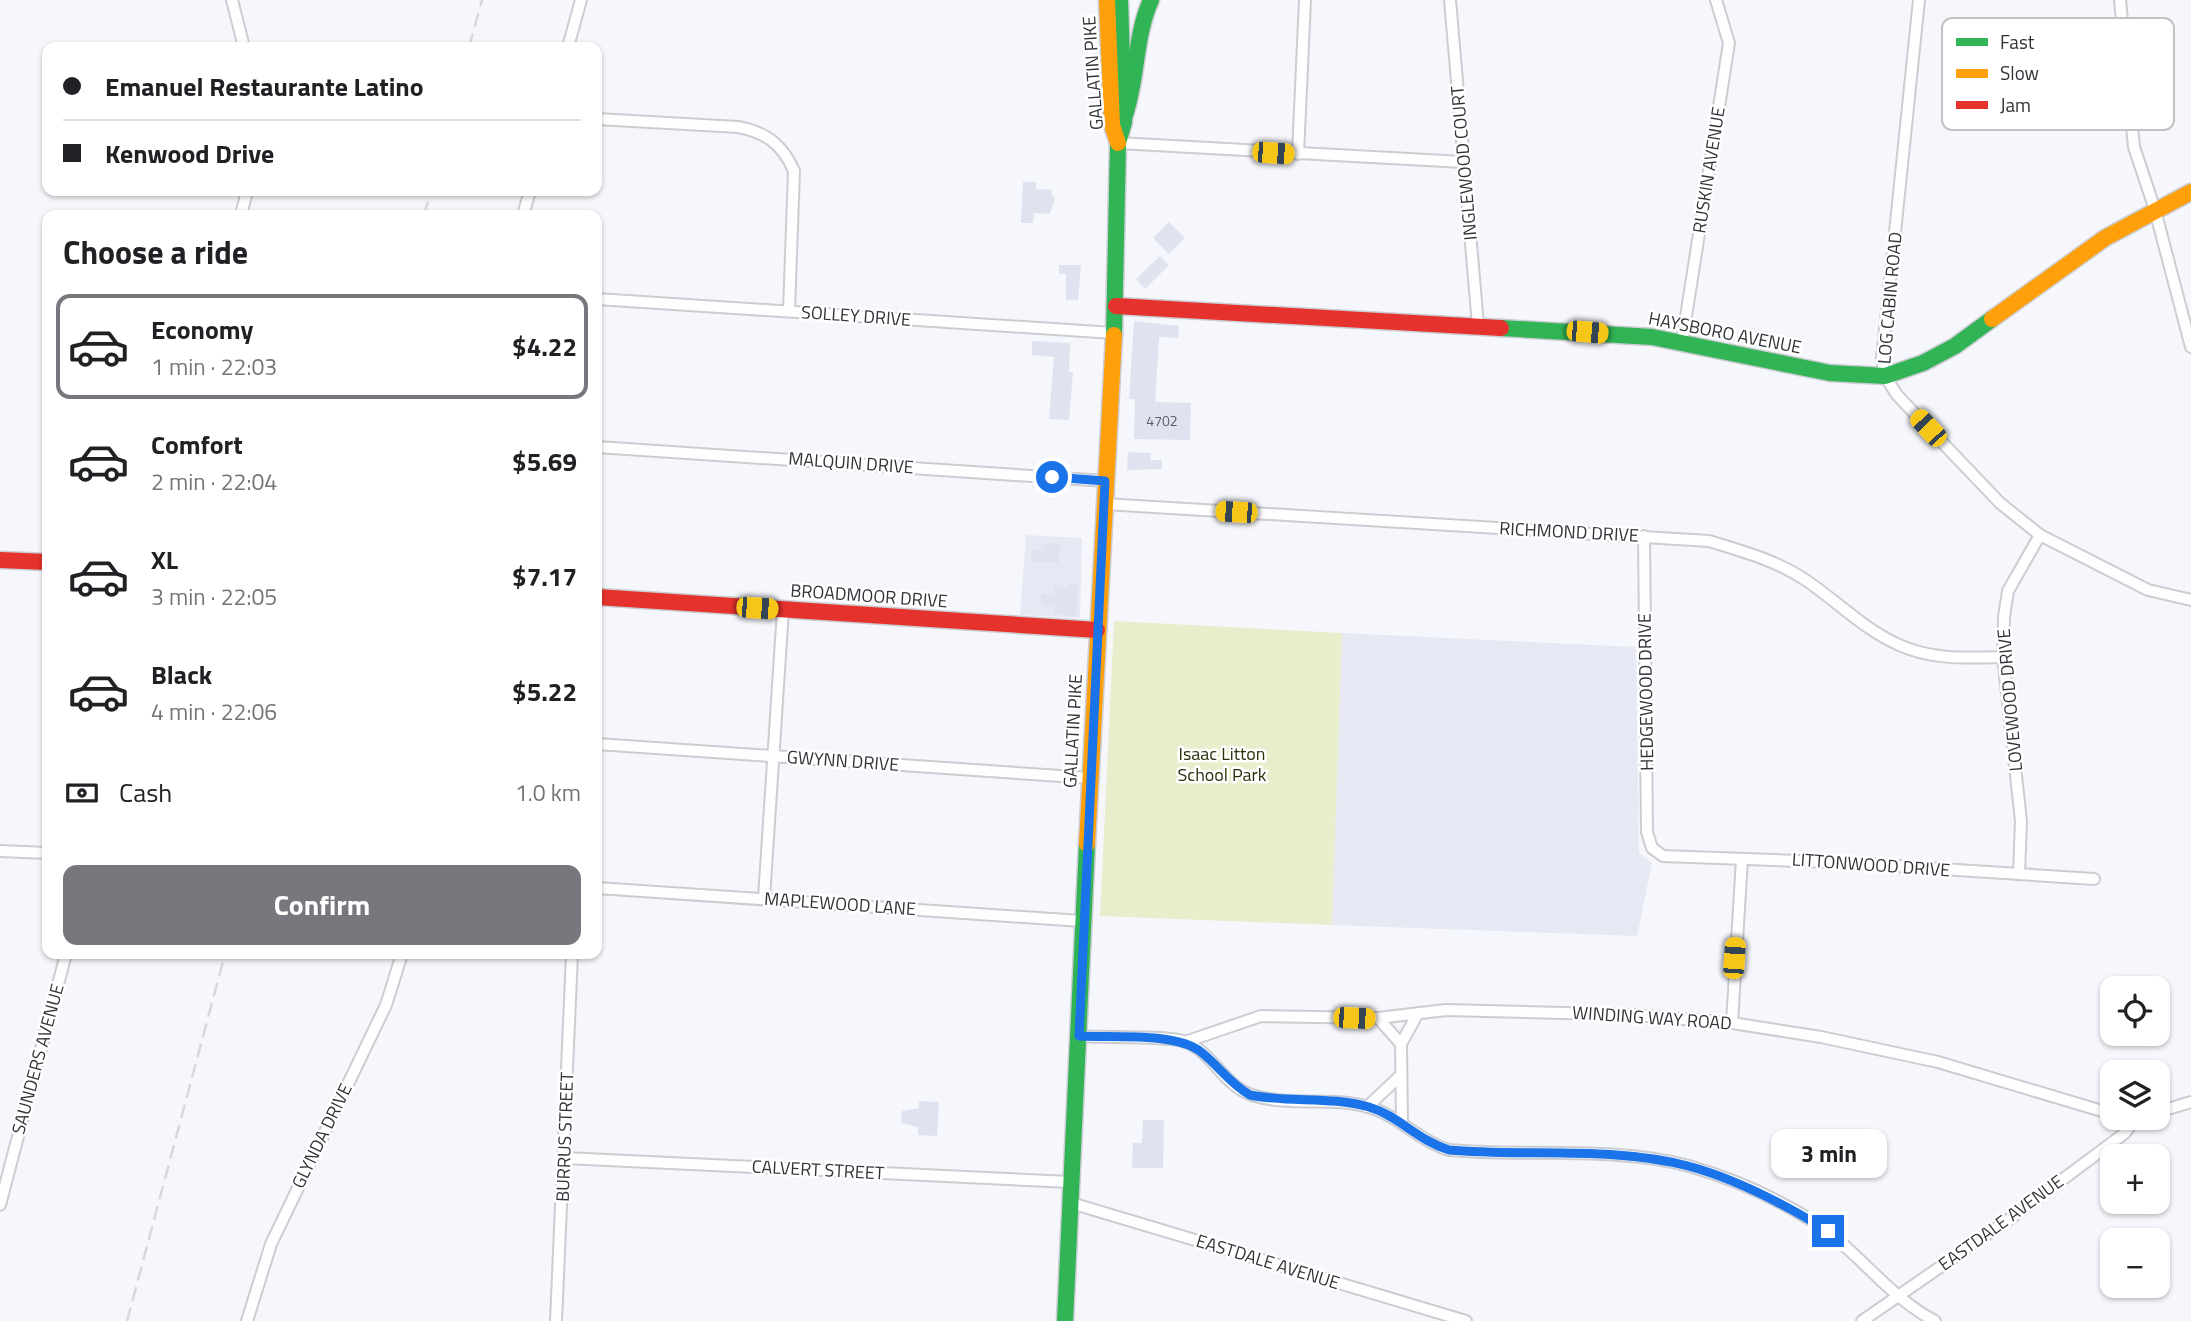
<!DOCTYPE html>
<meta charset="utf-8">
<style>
body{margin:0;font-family:"Titillium Web",sans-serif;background:#f2f2f2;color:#202124;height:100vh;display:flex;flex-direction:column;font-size:26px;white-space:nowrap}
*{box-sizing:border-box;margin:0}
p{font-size:23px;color:#757577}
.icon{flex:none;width:38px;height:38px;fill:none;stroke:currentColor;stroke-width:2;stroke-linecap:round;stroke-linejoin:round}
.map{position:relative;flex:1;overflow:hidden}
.sheet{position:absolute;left:42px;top:210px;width:560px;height:749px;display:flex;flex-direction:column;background:#fff;border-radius:14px;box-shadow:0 2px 5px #0004}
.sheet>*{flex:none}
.guide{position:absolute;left:42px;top:42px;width:560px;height:154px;border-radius:14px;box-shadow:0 2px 5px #0004;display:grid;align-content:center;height:154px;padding:0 21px;background:#fff}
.fabs{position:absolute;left:2100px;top:976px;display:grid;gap:14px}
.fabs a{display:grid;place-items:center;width:70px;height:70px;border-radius:14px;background:#fff;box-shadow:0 2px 5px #0004;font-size:35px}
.end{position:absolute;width:32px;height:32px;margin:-16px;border:9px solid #1a73e8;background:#fff;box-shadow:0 0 0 4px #fff}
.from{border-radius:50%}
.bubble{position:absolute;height:49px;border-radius:14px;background:#fff;box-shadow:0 2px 5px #0004;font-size:23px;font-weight:700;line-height:49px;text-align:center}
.car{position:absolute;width:21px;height:42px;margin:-21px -10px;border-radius:9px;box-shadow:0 0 5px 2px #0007;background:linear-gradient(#f5c518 24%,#345 0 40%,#f5c518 0 76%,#345 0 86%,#f5c518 0)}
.guide b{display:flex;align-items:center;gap:24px;height:66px;font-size:26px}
.guide b+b{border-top:2px solid #e0e0e0}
.guide i{width:18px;height:18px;background:#202124}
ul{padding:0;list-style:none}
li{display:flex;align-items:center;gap:21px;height:105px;margin:0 14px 10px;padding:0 7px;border:4px solid transparent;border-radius:14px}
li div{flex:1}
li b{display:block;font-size:26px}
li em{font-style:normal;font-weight:700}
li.selected{border-color:#77787d}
li>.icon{width:63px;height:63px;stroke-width:1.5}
h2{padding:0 21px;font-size:32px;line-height:84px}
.pay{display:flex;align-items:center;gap:18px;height:77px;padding:0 21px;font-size:26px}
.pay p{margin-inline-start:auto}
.cta{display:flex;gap:14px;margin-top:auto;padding:14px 21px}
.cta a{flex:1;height:80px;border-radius:14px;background:#77787d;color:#fff;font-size:28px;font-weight:700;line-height:80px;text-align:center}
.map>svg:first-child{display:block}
.built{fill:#e6e8f3}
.green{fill:#e8edcc}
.building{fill:#dfe2ef}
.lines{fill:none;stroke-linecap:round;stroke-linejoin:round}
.street-casing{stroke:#cccdd2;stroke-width:14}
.fast-casing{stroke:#cccdd2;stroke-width:19}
.slow-casing{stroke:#cccdd2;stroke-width:19}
.jam-casing{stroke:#cccdd2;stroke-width:19}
.street{stroke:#fefeff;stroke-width:10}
.fast{stroke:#30b455;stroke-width:16}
.slow{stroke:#ff9f0a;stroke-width:16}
.jam{stroke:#e5322d;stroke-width:16}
.rail{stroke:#d7d8d9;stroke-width:2.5;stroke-dasharray:14 7;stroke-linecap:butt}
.route{stroke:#1a73e8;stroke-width:9}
.labels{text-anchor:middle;stroke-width:5;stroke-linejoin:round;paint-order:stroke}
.number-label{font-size:14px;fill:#5d5f66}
.street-label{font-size:18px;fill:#323339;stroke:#fff}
.park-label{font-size:18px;fill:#2e300c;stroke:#fff}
.key{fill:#fff;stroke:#c2c2c4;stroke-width:2}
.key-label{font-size:19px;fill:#323339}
</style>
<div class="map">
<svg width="2191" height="1321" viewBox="0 0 2191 1321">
<rect width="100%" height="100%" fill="#f6f7fc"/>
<g class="built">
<polygon points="1026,535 1082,538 1080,618 1020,615"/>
<polygon points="1342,633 1636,647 1639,853 1652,863 1637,936 1332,925"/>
</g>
<polygon class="green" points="1114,621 1342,633 1332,925 1100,916"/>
<g class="building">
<polygon points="1023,182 1036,182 1036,189 1052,190 1052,197 1055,197 1050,214 1034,213 1033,223 1021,223"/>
<polygon points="1169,222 1185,238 1169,254 1153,238"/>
<polygon points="1160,256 1169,265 1145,289 1136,279"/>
<polygon points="1059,265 1081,265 1078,300 1066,300 1066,274 1059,274"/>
<polygon points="1134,321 1179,326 1178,338 1159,337 1155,402 1191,403 1190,440 1134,439 1135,399 1129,399"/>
<polygon points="1032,341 1070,343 1069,372 1073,372 1069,420 1049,419 1054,357 1032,355"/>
<polygon points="1128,452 1151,453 1150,460 1162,460 1162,469 1127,470"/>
<polygon points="1045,543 1061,545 1058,563 1031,561 1032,550 1044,551"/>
<polygon points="1069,583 1078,584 1076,616 1053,614 1054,606 1041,605 1041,594 1054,595 1055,587 1069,588"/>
<polygon points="919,1101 939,1102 937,1136 918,1135 918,1127 901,1123 902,1111 919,1108"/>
<polygon points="1143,1120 1164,1120 1163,1168 1132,1168 1133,1143 1142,1143"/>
</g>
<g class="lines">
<g class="street-casing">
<g id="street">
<polyline points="232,0 244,47"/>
<polyline points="1450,0 1478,325"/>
<polyline points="1919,0 1882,358 1885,376 1897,395 2000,503 2040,535 2148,590 2191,600"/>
<polyline points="2120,0 2134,147 2155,210 2191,347"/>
<polyline points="568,47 581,0"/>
<path d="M 597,119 L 738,127 C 766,132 783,145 794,171 L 789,311"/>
<polyline points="1118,143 1463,162"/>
<polyline points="1298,154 1305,0"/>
<polyline points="241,215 247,191"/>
<polyline points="523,215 530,191"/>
<polyline points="597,299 1114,333"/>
<polyline points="1682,342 1729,43 1716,0"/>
<polyline points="597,447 1106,481"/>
<path d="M 1105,504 L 1709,541 C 1742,551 1775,560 1804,579 C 1836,600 1862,628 1897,644 C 1930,660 1967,658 2003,657"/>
<polyline points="1644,536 1647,832 1652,848 1663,856 1851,863 2094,879"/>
<polyline points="597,744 1090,778"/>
<polyline points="0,851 47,853"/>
<polyline points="2019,874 2021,821 2003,657 2004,617 2008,591 2040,535"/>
<polyline points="597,888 1082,921"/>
<polyline points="764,898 783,610"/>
<polyline points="1378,1018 1401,1044 1402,1124"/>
<polyline points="1732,1023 1742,859"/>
<path d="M 1078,1036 C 1102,1038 1168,1035 1186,1042 C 1213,1053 1224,1086 1252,1095 C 1290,1107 1331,1096 1369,1107 C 1399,1116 1419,1141 1449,1150 C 1526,1157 1615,1146 1689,1166 C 1731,1178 1774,1197 1811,1220 C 1856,1248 1888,1297 1935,1321"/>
<polyline points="1185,1042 1261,1016 1378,1018 1446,1010 1635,1015 1732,1023 1821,1037 1938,1062 2112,1114"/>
<polyline points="1401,1044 1418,1013"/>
<polyline points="1367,1107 1401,1075"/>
<polyline points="2158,1112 2191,1102"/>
<polyline points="565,1158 1071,1182"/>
<polyline points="1071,1203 1466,1321"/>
<polyline points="0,1205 66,954"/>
<polyline points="247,1321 271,1244 386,1005 402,954"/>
<polyline points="556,1321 572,954"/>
<polyline points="1862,1321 2011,1218 2125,1133 2135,1118"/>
</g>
</g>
<g class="fast-casing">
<g id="fast">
<path d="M 1124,118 C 1138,79 1134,38 1151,0"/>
<polyline points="1501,328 1652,337 1830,373 1885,376 1923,363 1955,346 1992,319"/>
<polyline points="1114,335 1118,143 1124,122 1120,0"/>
<polyline points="1065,1321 1087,844"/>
</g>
</g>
<g class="slow-casing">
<g id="slow">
<polyline points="1107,0 1112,125 1118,143"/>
<polyline points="1992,319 2105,238 2191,192"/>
<polyline points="1087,844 1114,335"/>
</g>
</g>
<g class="jam-casing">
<g id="jam">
<polyline points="1116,306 1501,328"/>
<polyline points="0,560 47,562"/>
<polyline points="597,597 1097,630"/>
</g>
</g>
<use href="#street" class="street"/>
<use href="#fast" class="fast"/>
<use href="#slow" class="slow"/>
<use href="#jam" class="jam"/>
<g class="rail">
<polyline points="469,47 482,0"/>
<polyline points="424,215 431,191"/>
<polyline points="127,1321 225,954"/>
</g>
</g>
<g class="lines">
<path class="route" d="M 1052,477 L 1105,481 L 1079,1036 C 1112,1038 1176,1032 1201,1052 C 1219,1066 1230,1084 1250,1095 C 1289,1103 1330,1096 1369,1107 C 1399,1116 1417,1140 1449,1150 C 1527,1157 1611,1146 1688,1166 C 1737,1179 1784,1204 1828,1231"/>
</g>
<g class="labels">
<g class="number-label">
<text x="1162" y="426">4702</text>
</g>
<g class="street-label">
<text transform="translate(1093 73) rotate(-94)" y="6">GALLATIN PIKE</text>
<text transform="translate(1464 163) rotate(-95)" y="6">INGLEWOOD COURT</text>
<text transform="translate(1709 170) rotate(-81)" y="6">RUSKIN AVENUE</text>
<text transform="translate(1890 298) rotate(-85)" y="6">LOG CABIN ROAD</text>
<text transform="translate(856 316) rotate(4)" y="6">SOLLEY DRIVE</text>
<text transform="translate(1725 333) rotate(11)" y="6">HAYSBORO AVENUE</text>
<text transform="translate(851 463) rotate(4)" y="6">MALQUIN DRIVE</text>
<text transform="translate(1569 532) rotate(3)" y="6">RICHMOND DRIVE</text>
<text transform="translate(869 596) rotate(4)" y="6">BROADMOOR DRIVE</text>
<text transform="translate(1646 692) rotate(-91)" y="6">HEDGEWOOD DRIVE</text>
<text transform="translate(2010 700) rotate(-95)" y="6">LOVEWOOD DRIVE</text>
<text transform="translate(1073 731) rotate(-87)" y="6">GALLATIN PIKE</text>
<text transform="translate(843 761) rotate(4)" y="6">GWYNN DRIVE</text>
<text transform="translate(1871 865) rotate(4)" y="6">LITTONWOOD DRIVE</text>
<text transform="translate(840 904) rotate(4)" y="6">MAPLEWOOD LANE</text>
<text transform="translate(1652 1018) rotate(4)" y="6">WINDING WAY ROAD</text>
<text transform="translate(38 1059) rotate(-75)" y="6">SAUNDERS AVENUE</text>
<text transform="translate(322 1136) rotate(-64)" y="6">GLYNDA DRIVE</text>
<text transform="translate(565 1137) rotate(-88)" y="6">BURRUS STREET</text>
<text transform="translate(818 1170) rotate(3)" y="6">CALVERT STREET</text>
<text transform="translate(2001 1223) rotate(-36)" y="6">EASTDALE AVENUE</text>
<text transform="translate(1268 1262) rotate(17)" y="6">EASTDALE AVENUE</text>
</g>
<g class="park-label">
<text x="1222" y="760">Isaac Litton<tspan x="1222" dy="21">School Park</tspan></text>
</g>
</g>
<rect x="1942" y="18" width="232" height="112" rx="10" class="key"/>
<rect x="1956" y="38" width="32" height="8" fill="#30b455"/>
<rect x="1956" y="69" width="32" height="9" fill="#ff9f0a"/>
<rect x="1956" y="101" width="32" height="8" fill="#e5322d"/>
<g class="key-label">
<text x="2000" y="49">Fast</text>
<text x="2000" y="80">Slow</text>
<text x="2000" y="112">Jam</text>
</g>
</svg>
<div class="fabs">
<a><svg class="icon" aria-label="locate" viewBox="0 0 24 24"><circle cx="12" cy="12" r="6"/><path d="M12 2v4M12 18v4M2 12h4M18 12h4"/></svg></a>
<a><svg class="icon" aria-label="layers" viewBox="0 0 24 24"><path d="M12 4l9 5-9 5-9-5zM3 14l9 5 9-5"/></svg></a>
<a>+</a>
<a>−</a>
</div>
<i class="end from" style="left:1052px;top:477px"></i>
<i class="end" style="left:1828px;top:1231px"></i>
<div class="bubble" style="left:1771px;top:1129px;width:116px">3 min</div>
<i class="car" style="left:1273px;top:153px;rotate:94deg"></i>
<i class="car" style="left:1587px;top:332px;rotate:95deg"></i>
<i class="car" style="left:1928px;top:428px;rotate:317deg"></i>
<i class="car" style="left:1236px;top:512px;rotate:273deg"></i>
<i class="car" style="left:757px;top:608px;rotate:94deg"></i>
<i class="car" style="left:1734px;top:958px;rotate:4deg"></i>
<i class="car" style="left:1354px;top:1018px;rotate:92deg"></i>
<div class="guide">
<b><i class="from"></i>Emanuel Restaurante Latino</b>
<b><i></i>Kenwood Drive</b>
</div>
<section class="sheet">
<h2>Choose a ride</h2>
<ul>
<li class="selected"><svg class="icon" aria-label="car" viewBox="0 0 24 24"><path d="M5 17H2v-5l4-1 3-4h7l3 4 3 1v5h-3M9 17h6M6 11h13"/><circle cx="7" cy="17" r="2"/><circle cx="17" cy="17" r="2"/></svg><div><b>Economy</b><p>1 min · 22:03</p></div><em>$4.22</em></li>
<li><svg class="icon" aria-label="car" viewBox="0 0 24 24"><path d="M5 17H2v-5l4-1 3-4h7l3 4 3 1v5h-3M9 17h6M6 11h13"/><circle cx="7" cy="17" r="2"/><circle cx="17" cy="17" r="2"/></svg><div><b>Comfort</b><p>2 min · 22:04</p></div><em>$5.69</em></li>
<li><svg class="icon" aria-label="car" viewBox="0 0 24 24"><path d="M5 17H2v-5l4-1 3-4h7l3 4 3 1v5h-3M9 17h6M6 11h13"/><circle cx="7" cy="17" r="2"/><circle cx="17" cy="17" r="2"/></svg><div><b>XL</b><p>3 min · 22:05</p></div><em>$7.17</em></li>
<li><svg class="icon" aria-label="car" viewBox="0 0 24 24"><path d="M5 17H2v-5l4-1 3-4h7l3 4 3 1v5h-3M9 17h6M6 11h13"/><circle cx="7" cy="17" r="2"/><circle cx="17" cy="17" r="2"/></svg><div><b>Black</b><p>4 min · 22:06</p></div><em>$5.22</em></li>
</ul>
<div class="pay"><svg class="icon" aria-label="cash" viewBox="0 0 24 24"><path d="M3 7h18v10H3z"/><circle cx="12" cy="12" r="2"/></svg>Cash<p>1.0 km</p></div>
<div class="cta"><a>Confirm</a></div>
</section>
</div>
